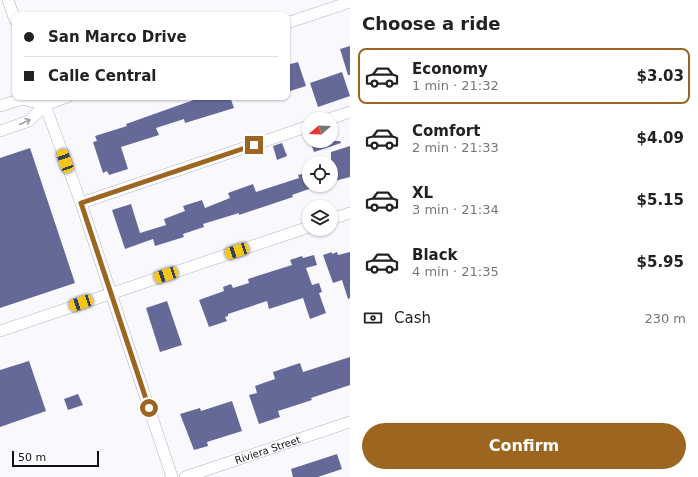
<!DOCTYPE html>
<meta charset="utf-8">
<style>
body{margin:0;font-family:"DejaVu Sans",sans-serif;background:#f6f6f6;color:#222;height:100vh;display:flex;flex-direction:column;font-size:15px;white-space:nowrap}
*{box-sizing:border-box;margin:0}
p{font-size:13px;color:#767676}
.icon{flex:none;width:22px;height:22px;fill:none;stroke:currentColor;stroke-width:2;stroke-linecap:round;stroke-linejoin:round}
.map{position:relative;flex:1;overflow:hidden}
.sheet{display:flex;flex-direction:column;background:#fff;width:348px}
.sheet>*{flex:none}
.hud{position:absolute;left:12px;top:12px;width:278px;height:88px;border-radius:8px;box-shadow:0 1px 3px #0004;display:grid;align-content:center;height:88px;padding:0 12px;background:#fff}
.needle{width:26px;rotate:251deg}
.controls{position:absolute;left:302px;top:112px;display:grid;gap:8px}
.controls a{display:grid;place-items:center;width:36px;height:36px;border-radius:50%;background:#fff;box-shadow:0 1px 3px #0004;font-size:20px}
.scale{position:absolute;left:12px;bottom:10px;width:87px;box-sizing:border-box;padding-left:4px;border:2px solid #111015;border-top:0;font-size:11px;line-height:14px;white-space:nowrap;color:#111015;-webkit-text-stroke:3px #fff;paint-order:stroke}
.end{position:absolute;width:18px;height:18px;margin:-9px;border:5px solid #9c6620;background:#fff;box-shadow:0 0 0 2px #fff}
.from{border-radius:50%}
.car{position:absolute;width:12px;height:24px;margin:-12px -6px;border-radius:5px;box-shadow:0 0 3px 1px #0007;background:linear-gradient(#f5c518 24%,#345 0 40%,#f5c518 0 76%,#345 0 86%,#f5c518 0)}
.hud b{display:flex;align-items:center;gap:14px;height:38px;font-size:15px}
.hud b+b{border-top:1px solid #e0e0e0}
.hud i{width:10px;height:10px;background:#222}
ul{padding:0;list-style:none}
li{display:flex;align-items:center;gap:12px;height:56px;margin:0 8px 6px;padding:0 4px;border:2px solid transparent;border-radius:8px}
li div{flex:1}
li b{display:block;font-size:15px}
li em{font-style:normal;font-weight:800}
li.active{border-color:#9c6620}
li>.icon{width:36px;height:36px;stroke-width:1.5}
h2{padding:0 12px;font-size:18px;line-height:48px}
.pay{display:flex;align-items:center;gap:10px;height:44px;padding:0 12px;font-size:15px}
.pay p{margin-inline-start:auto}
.cta{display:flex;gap:8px;margin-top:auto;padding:8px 12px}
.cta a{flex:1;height:46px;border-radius:24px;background:#9c6620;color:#fff;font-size:16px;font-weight:800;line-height:46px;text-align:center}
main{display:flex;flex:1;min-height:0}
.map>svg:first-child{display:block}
.building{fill:#656998}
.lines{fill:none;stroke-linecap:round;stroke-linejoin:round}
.street-casing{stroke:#b2b0be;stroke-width:12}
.street{stroke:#fff;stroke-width:11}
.oneway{stroke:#a09fa1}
.route{stroke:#9c6620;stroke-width:5}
.labels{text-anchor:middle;stroke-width:3.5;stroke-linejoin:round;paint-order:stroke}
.street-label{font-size:10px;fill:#111015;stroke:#fff}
</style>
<main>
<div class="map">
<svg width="350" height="477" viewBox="0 0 350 477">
<rect width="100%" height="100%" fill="#f8f8fd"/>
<g class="building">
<polygon points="350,46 350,75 348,75 340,49"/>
<polygon points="298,62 306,86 287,92 287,65"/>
<polygon points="342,72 350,96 318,107 310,83"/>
<polygon points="202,97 230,97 234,108 185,123 184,119 156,128 159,135 121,147 128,169 109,175 107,171 103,173 93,142 97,141 95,136 127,126 126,124"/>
<polygon points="310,141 340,141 341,143 314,152"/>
<polygon points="282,143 287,156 277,160 273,146"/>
<polygon points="350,146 350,177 331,182 331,152"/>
<polygon points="30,148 75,283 0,308 0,158"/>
<polygon points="309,172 309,189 292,195 293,197 239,215 239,213 203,224 204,227 183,234 184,237 155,246 153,239 125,249 112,210 131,204 140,233 166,225 164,219 185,211 183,206 202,200 205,208 230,198 228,193 253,184 256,192 299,178 298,175"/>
<polygon points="332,252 332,254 337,252 338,255 350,252 350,298 348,299 342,280 333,283 323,255"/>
<polygon points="314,255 317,265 306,268 312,285 319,283 322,292 319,293 326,313 310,319 303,298 269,309 267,301 228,314 228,316 225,317 227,321 209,327 199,300 224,291 223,287 231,284 233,288 249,283 248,279 292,265 290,260 302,256 303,258"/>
<polygon points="167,301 182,345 160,352 146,308"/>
<polygon points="350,357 350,385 311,398 312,400 278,411 280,417 259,424 249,395 257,393 255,386 275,379 273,372 300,363 303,372"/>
<polygon points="29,361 46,411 0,427 0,370"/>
<polygon points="78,394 83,405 68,410 64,399"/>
<polygon points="232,401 242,431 207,442 208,446 194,450 180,414 200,408 201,411"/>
<polygon points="337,454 342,469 318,477 293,477 291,469"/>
</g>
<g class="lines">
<g class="street-casing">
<g id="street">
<polyline points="8,0 15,20"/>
<polyline points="287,23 350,2"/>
<polyline points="42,97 81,203 172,477"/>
<polyline points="0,106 22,99 45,105"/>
<polyline points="329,119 350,112"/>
<polyline points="0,131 29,121 45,105 67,97"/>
<polyline points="81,203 309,126"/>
<polyline points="331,219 350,213"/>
<polyline points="0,331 309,227"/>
<path id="s1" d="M 185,477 L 350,422"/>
</g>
</g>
<use href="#street" class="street"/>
</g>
<defs><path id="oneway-shaft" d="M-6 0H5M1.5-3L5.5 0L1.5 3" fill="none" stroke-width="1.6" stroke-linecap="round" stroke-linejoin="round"/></defs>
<use class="oneway" href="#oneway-shaft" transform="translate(25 122) rotate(-25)"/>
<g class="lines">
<polyline class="route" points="149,408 81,203 254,145"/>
</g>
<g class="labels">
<g class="street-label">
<text dy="4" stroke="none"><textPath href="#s1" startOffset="87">Riviera Street</textPath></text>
</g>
</g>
</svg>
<div class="controls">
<a><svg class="needle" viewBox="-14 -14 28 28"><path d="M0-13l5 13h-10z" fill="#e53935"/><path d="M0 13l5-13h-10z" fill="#767676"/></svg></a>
<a><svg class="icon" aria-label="locate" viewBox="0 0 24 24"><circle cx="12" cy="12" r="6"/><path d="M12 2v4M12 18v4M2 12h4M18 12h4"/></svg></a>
<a><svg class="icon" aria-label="layers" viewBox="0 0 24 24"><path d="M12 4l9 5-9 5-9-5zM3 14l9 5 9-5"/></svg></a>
</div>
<div class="scale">50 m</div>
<i class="end from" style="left:149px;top:408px"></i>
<i class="end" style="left:254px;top:145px"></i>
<i class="car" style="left:65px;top:161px;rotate:340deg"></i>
<i class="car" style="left:237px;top:251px;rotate:252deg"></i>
<i class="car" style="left:166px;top:275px;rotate:252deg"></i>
<i class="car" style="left:81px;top:303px;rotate:251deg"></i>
<div class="hud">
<b><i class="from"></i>San Marco Drive</b>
<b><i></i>Calle Central</b>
</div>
</div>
<section class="sheet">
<h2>Choose a ride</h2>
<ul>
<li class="active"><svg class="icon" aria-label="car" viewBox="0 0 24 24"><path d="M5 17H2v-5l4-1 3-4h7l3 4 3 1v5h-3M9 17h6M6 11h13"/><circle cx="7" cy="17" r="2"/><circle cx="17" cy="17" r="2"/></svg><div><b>Economy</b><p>1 min · 21:32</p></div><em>$3.03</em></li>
<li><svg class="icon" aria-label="car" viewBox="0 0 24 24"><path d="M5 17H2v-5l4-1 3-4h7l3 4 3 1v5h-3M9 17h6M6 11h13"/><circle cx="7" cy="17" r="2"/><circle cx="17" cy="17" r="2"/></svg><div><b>Comfort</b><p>2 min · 21:33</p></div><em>$4.09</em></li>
<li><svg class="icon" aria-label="car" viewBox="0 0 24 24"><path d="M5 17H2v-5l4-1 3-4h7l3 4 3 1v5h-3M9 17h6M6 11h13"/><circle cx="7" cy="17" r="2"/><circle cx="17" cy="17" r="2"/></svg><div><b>XL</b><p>3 min · 21:34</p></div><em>$5.15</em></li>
<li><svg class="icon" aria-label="car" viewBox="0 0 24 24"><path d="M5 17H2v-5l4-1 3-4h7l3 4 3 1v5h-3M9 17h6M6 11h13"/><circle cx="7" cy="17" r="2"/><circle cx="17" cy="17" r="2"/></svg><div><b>Black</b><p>4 min · 21:35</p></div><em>$5.95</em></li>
</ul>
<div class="pay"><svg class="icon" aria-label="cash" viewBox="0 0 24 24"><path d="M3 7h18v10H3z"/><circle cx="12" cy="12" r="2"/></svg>Cash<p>230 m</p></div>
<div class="cta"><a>Confirm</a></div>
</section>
</main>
